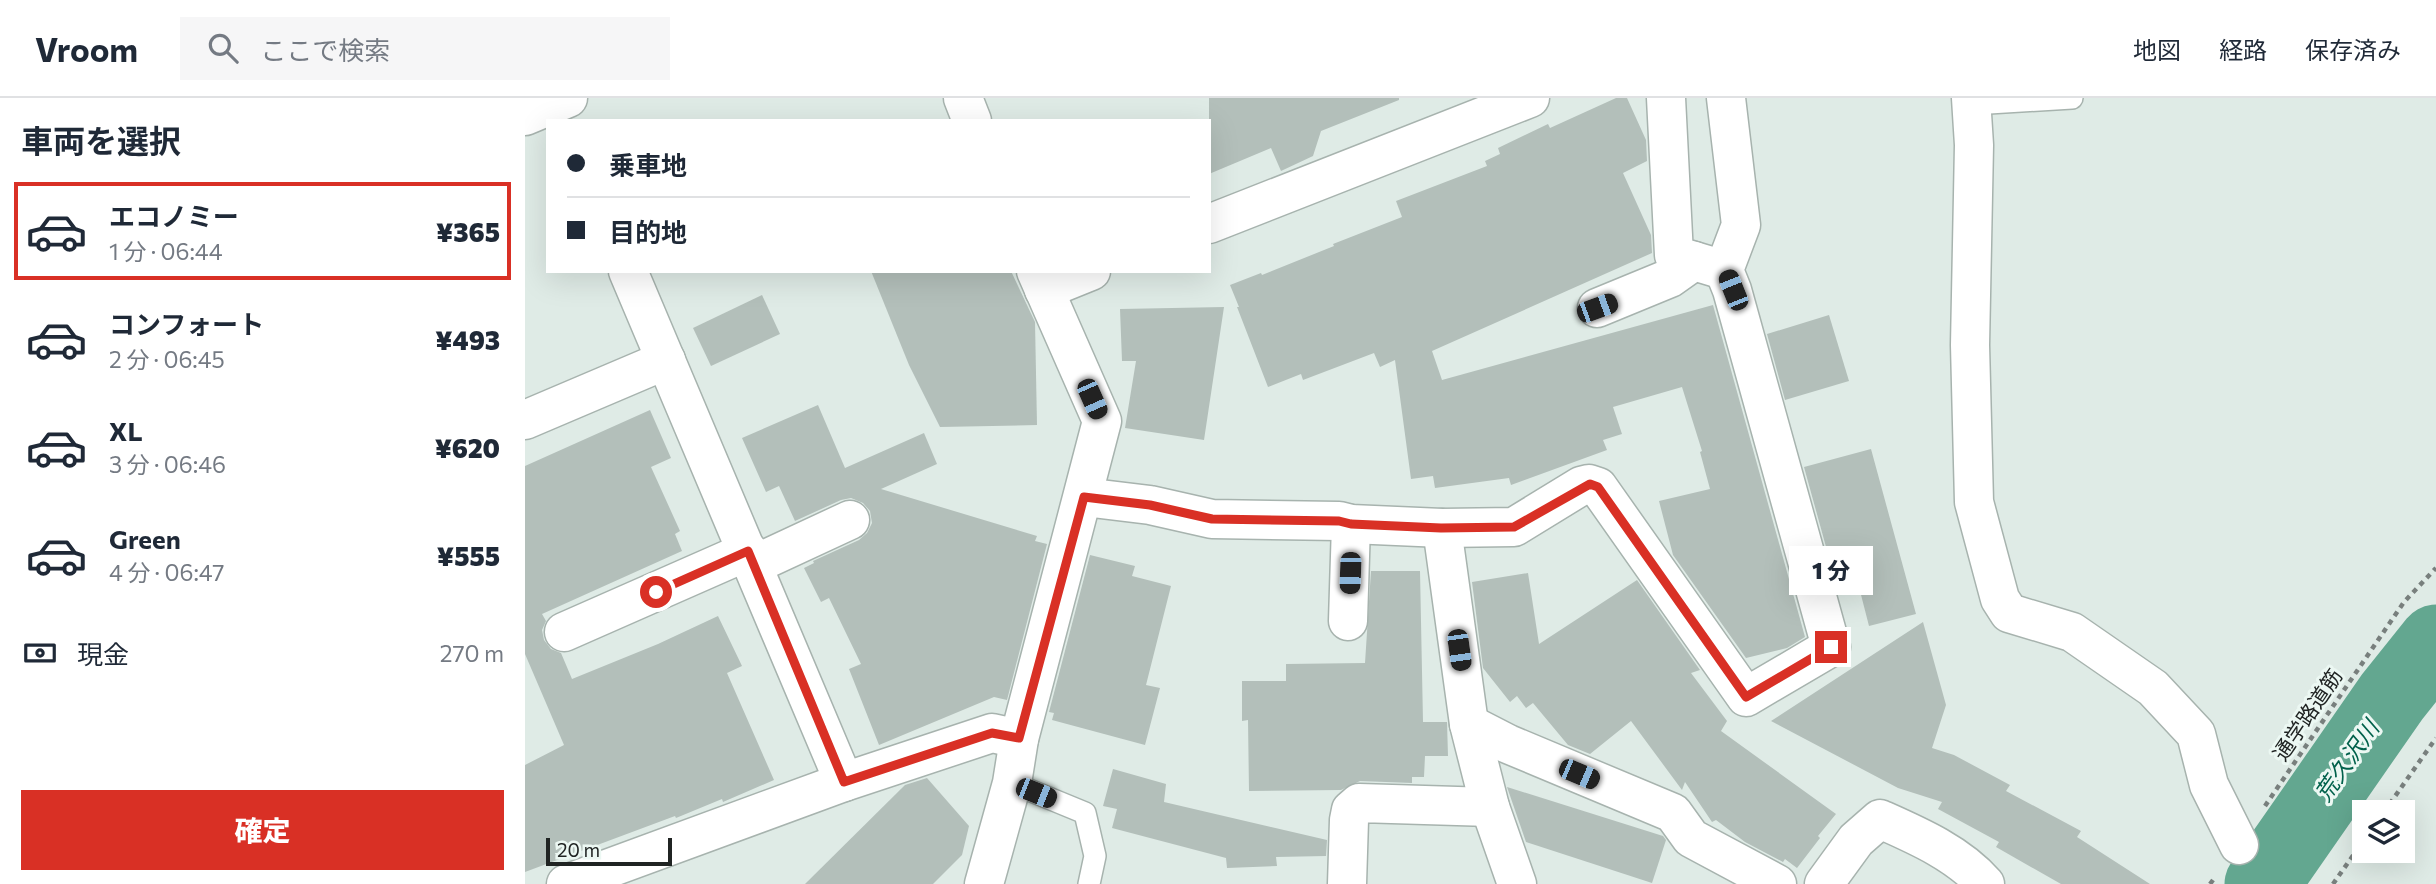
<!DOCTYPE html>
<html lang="ja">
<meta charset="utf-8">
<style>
body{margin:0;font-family:Commissioner,"Noto Sans JP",sans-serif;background:#f6f6f7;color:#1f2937;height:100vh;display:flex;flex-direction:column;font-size:26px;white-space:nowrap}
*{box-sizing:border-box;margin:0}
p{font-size:23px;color:#747a83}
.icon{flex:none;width:38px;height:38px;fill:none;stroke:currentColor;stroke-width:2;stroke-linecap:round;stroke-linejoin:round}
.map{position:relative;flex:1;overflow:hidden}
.panel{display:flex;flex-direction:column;background:#fff;width:525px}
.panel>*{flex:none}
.hud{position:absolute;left:21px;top:21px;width:665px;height:154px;border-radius:0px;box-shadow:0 7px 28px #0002;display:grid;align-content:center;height:154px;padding:0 21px;background:#fff}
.tools{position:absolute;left:1827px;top:702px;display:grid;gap:14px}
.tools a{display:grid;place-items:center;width:63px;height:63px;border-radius:0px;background:#fff;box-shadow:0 7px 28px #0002;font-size:35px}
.scale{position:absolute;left:21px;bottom:18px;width:126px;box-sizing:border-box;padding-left:7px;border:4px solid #202423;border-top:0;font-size:19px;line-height:24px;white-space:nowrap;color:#202423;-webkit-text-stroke:5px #ecf8f3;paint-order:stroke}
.end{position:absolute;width:32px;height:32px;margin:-16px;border:9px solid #d93025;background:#fff;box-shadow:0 0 0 4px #fff}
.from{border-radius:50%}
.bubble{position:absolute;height:49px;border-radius:0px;background:#fff;box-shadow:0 7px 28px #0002;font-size:23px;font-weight:800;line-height:49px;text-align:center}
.car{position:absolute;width:21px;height:42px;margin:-21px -10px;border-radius:9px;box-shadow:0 0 5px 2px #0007;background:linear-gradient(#222 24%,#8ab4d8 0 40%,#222 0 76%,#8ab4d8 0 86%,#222 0)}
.hud b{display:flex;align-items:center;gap:24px;height:66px;font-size:26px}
.hud b+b{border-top:2px solid #e0e1e3}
.hud i{width:18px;height:18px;background:#1f2937}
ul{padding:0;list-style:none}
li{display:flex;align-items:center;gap:21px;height:98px;margin:0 14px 10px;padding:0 7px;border:4px solid transparent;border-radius:0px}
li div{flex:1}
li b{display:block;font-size:26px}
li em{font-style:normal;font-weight:800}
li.current{border-color:#d93025}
li>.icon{width:63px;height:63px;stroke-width:1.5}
h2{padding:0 21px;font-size:32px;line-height:84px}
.pay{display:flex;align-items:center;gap:18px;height:77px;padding:0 21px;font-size:26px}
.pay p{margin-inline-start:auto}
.button{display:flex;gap:14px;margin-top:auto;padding:14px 21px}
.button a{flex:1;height:80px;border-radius:0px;background:#d93025;color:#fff;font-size:28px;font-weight:800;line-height:80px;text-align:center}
header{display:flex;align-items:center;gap:42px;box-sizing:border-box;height:98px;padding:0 35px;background:#fff;border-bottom:2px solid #e0e1e3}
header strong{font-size:33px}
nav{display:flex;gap:38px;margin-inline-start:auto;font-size:24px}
.search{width:490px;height:63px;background:#f6f6f7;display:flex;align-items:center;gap:18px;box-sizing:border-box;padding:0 24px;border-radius:0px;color:#747a83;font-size:26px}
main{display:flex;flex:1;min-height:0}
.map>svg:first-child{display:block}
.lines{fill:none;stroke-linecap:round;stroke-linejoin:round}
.river{stroke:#63a790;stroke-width:75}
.building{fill:#b3bfba}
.lane-casing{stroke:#a7b3ae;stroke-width:24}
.street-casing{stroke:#a7b3ae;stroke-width:41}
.secondary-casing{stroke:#a7b3ae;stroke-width:41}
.path{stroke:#787f7d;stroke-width:4.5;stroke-dasharray:5 5;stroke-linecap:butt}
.lane{stroke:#fff;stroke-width:21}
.street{stroke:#fff;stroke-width:38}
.secondary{stroke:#fff;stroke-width:38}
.route{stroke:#d93025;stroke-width:9}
.labels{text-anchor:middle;stroke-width:6;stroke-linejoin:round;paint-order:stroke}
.street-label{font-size:21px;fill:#202423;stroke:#ecf8f3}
.water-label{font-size:23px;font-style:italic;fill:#01614b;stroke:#ecf8f3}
</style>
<header>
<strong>Vroom</strong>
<div class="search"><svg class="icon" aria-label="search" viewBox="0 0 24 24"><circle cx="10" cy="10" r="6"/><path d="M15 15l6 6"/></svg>ここで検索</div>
<nav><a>地図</a><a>経路</a><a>保存済み</a></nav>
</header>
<main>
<section class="panel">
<h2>車両を選択</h2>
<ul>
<li class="current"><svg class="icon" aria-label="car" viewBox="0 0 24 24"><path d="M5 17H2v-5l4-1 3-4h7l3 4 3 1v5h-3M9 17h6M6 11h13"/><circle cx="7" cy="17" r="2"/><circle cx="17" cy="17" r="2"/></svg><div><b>エコノミー</b><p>1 分 · 06:44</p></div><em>¥365</em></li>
<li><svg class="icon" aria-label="car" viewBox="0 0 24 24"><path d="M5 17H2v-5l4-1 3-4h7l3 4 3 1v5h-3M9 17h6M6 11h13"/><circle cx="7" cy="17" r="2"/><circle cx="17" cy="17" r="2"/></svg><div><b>コンフォート</b><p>2 分 · 06:45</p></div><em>¥493</em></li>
<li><svg class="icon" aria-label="car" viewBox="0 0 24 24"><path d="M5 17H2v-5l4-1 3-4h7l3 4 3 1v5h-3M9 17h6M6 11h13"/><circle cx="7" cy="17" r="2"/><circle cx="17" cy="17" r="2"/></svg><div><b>XL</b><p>3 分 · 06:46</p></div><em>¥620</em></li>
<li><svg class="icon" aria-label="car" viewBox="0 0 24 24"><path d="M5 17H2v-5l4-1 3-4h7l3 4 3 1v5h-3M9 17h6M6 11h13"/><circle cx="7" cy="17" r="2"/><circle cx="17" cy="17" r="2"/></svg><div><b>Green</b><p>4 分 · 06:47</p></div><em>¥555</em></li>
</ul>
<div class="pay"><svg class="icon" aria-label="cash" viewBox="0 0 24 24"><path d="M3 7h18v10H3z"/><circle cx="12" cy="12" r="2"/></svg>現金<p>270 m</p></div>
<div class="button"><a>確定</a></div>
</section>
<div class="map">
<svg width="1911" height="786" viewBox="0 0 1911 786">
<rect width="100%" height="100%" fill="#dfebe6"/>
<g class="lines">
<polyline class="river" points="1737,786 1867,599 1911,544"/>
</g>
<g class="building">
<polygon points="684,0 874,0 874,2 796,33 788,58 756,73 746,50 684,76"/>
<polygon points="1091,0 1102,0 1121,42 1122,63 1098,75 1126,137 1127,155 907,253 917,282 1188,207 1280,539 1262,550 1221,560 1148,457 1134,403 1185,391 1175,354 1177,353 1157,289 1088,309 1097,336 1078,342 1082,352 986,387 984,380 910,390 908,378 886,381 870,262 855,269 849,255 778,282 776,276 743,289 712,209 714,209 705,187 736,175 737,177 809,148 808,146 877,119 871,103 962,68 960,63 975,56 973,50 1023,26 1025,30"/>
<polygon points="346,173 486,173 510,224 512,327 415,329 384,267"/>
<polygon points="237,197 255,236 186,268 168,230"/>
<polygon points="699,209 679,342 600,330 611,263 597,263 595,211"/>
<polygon points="1304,217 1324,283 1260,302 1242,236"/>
<polygon points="293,307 320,370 399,335 412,366 356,391 512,438 510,443 522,446 482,602 469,599 354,647 324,571 336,566 304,500 296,504 279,470 289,465 288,463 334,442 342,435 347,425 345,413 338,405 326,400 316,402 270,423 254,388 241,394 217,340"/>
<polygon points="125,312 146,360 126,369 155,433 150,436 157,453 17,516 21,523 17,532 19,542 26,551 36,555 47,581 133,546 193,518 217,568 202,575 249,682 198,704 197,701 151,720 150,718 0,774 0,667 39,647 0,556 0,368"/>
<polygon points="1346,351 1391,516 1344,528 1324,450 1303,456 1279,369"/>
<polygon points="565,457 610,468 607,478 646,488 621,587 635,590 620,647 527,622 529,615 524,614"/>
<polygon points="846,473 895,473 898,624 922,624 923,658 900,658 899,679 887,679 887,685 835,683 816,692 724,693 723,622 717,623 717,583 761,583 761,566 840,565"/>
<polygon points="1003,475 1014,546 1112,482 1175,572 1166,575 1202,623 1196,633 1311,716 1293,738 1295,740 1272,770 1260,761 1258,764 1220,744 1191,722 1187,724 1160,684 1157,692 1106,623 1065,656 1043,647 1008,605 1001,610 992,598 985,604 958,570 947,484"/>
<polygon points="1398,524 1421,607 1407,650 1429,657 1485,687 1481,693 1556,733 1552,739 1625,786 1536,786 1471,749 1474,744 1413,711 1417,704 1373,690 1246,623"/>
<polygon points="588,671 641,686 639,704 802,742 801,758 751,759 752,768 702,770 701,760 587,730 592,711 578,708"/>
<polygon points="402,680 444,728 437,757 408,786 280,786 380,687"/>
<polygon points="982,689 1138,738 1141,742 1127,785 1001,744"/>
</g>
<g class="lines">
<g class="lane-casing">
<g id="lane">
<polyline points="1448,6 1547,0"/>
<polyline points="487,685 560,715 570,758 564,786"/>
</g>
</g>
<g class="street-casing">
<g id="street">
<polyline points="438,0 447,23"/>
<polyline points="1141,0 1149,157 1199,172"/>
<polyline points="1446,0 1449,47 1445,247 1449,404 1475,501 1484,515 1547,534 1628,590 1671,636 1684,687 1714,747"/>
<polyline points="684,126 1005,0"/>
<polyline points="103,173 319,684"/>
<polyline points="519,192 566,173"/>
<polyline points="1072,210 1145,180 1169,163"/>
<polyline points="0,322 141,262"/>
<polyline points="559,399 625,407 687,421 814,423 826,426 917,430 989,429 1056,388 1064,386 1073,389 1221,599 1306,549 1207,192 1199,172 1216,127 1201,0"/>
<polyline points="917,430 944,626 965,709 992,786"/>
<polyline points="228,467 325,422"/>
<polyline points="823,523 826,426"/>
<polyline points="39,534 223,453"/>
<polyline points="944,626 983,646 1148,715 1166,740 1252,786"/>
<polyline points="41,786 319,684 467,635 494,641"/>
<polyline points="459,786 487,685 494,641 577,323 511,173"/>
<polyline points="822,786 824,722 826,712 834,705 965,709"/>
<path d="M 1299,786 L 1331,742 L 1355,721 C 1391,737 1433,755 1460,786"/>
</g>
</g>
<g class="secondary-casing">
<polyline id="secondary" points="0,18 43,0"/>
</g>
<g class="path">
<polyline points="1740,708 1879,504 1911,470"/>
<polyline points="1859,714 1911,640"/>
<polyline points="1685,786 1691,778"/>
<polyline points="1808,786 1839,742"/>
</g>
<use href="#lane" class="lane"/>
<use href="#street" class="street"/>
<use href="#secondary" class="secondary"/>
</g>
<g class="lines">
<polyline class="route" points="131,494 223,453 319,684 467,635 494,640 559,399 625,407 687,421 814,423 826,426 916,430 989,429 1065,386 1073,389 1221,599 1306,549"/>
</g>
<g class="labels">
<g class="street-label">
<text transform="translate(1783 617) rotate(-56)" y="7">通学路道筋</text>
</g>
<g class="water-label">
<text transform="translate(1822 663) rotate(-55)" y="8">荒久沢川</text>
</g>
</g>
</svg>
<div class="tools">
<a><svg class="icon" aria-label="layers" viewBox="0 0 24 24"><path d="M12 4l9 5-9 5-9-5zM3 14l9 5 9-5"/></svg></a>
</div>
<div class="scale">20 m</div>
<i class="end from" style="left:131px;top:494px"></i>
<i class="end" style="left:1306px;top:549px"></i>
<div class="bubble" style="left:1264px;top:448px;width:84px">1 分</div>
<i class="car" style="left:1208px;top:192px;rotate:338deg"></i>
<i class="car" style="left:1072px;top:210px;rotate:70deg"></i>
<i class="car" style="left:567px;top:301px;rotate:156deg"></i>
<i class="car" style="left:825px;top:475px;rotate:182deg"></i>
<i class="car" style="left:934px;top:552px;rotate:172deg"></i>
<i class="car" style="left:1054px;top:676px;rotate:113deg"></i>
<i class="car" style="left:511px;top:695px;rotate:112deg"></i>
<div class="hud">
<b><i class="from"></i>乗車地</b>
<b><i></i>目的地</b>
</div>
</div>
</main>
